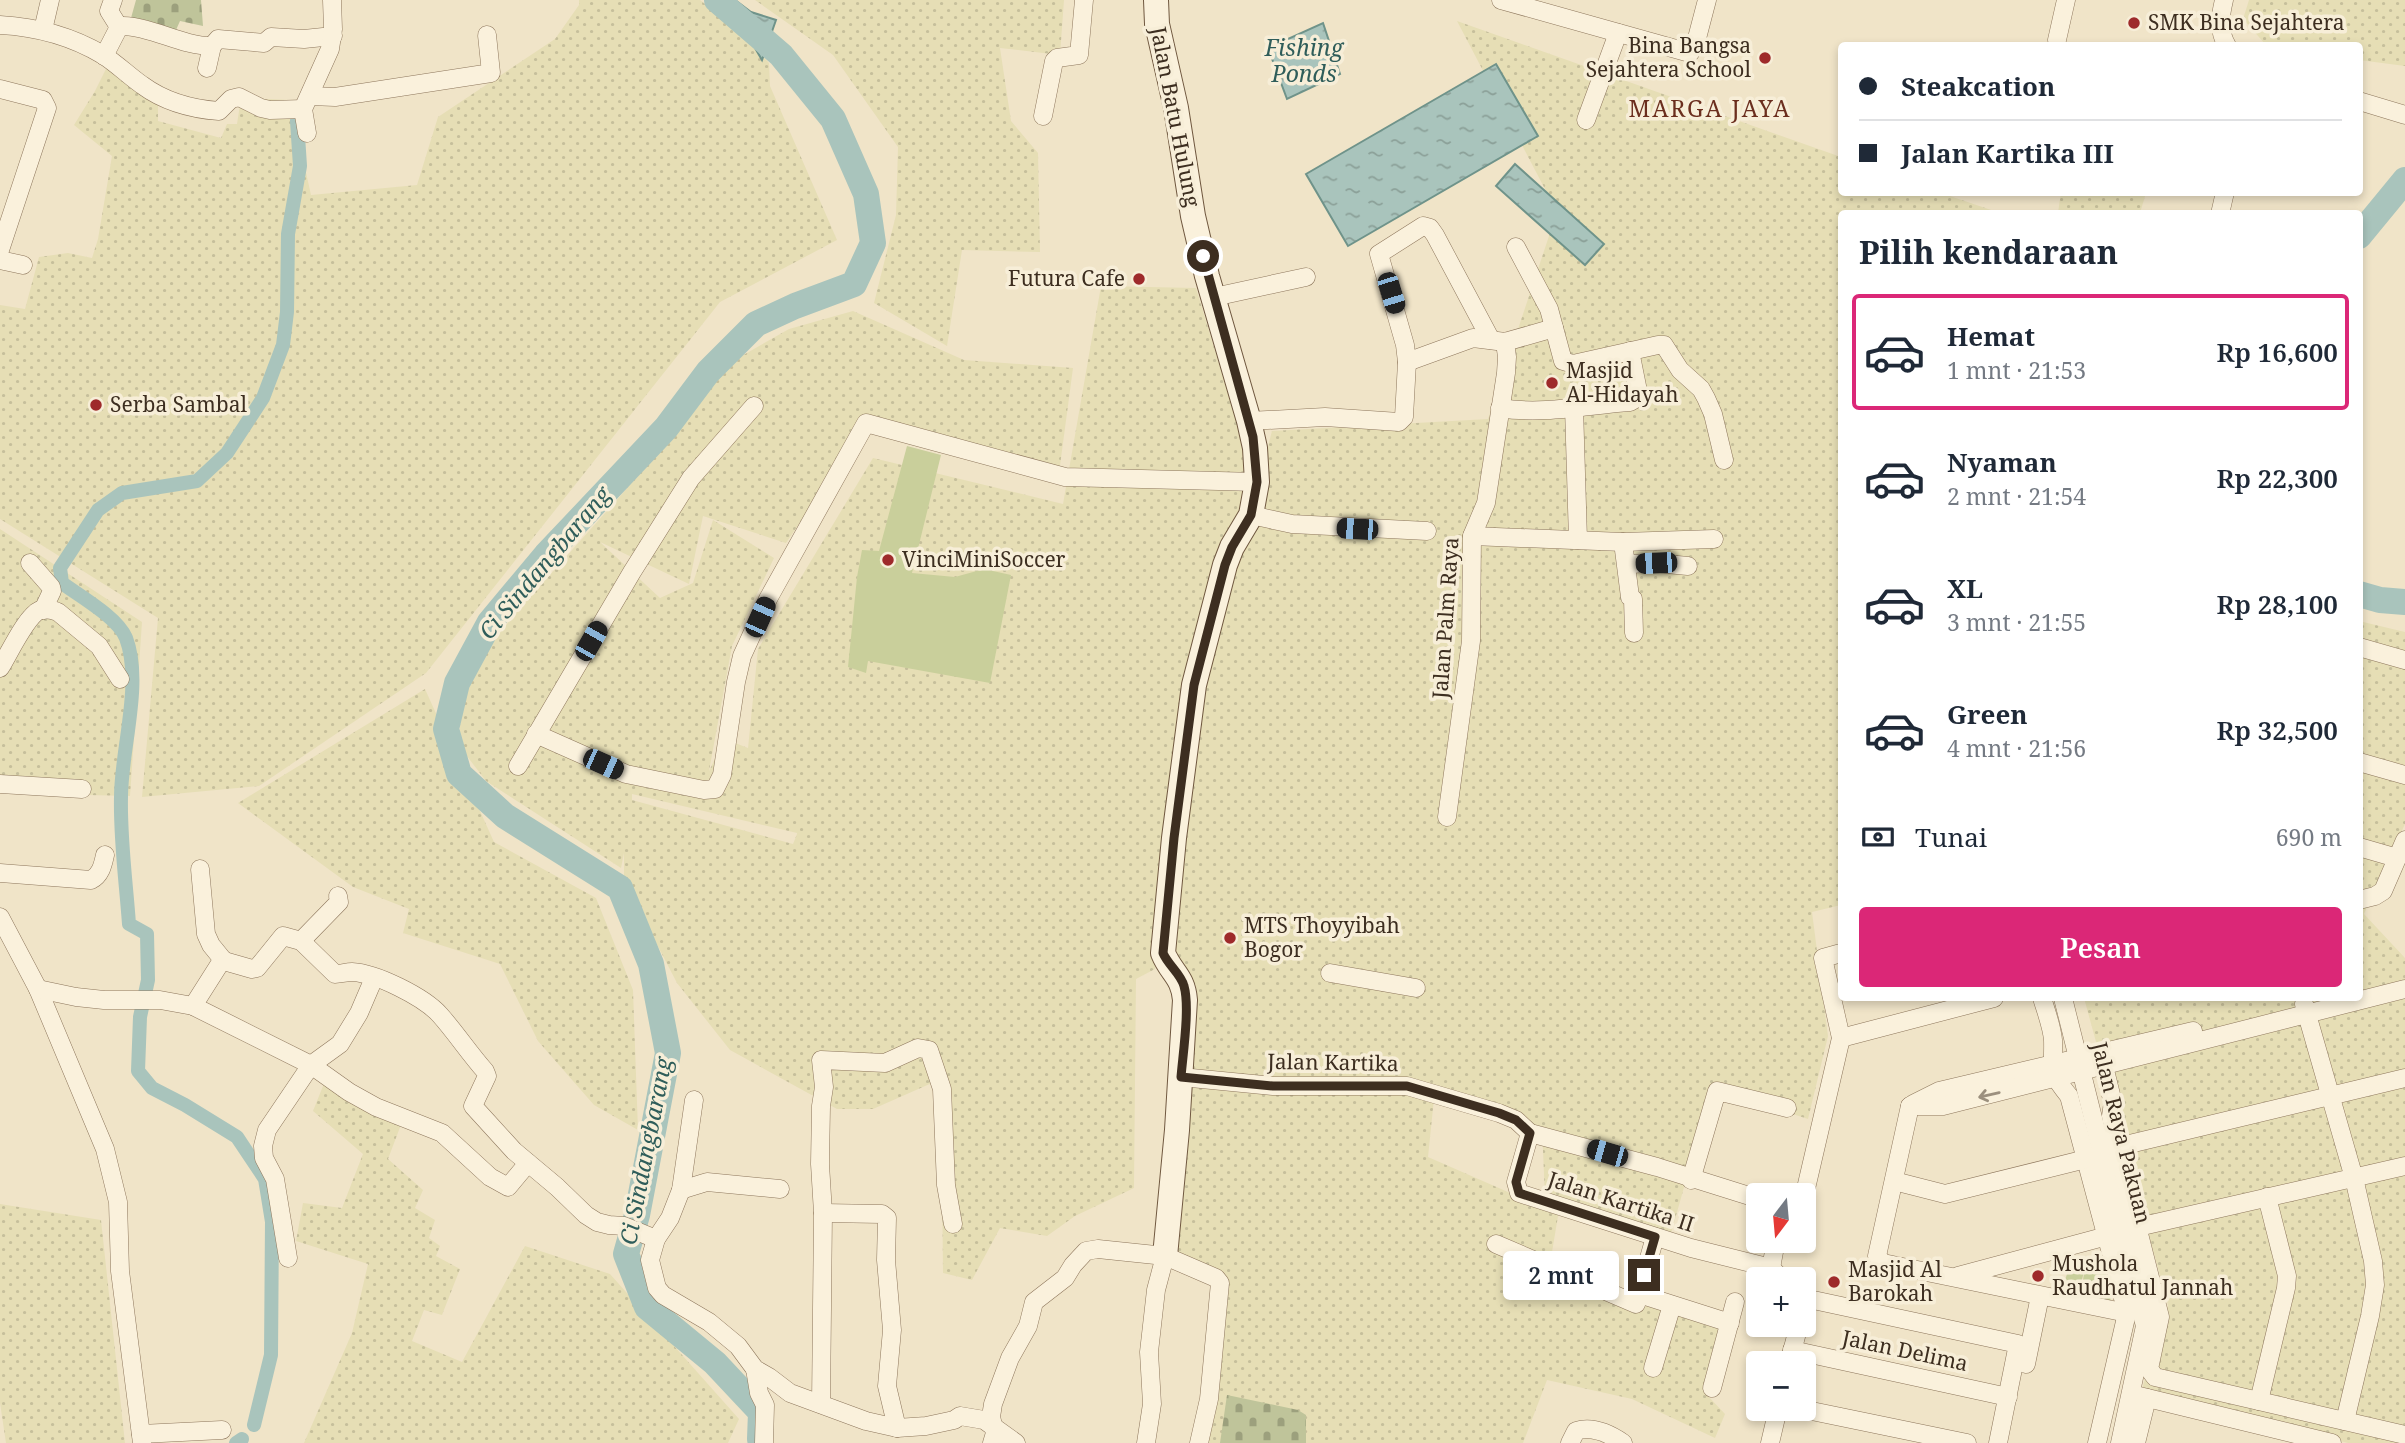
<!DOCTYPE html>
<html lang="id">
<meta charset="utf-8">
<style>
body{margin:0;font-family:"Noto Serif",serif;background:#f2f2f3;color:#1f2937;height:100vh;display:flex;flex-direction:column;font-size:26px;white-space:nowrap}
*{box-sizing:border-box;margin:0}
p{font-size:23px;color:#747a83}
.icon{flex:none;width:38px;height:38px;fill:none;stroke:currentColor;stroke-width:2;stroke-linecap:round;stroke-linejoin:round}
.map{position:relative;flex:1;overflow:hidden}
.sheet{position:absolute;left:1838px;top:210px;width:525px;height:791px;display:flex;flex-direction:column;background:#fff;border-radius:7px;box-shadow:0 4px 10px #0003}
.sheet>*{flex:none}
.hud{position:absolute;left:1838px;top:42px;width:525px;height:154px;border-radius:7px;box-shadow:0 4px 10px #0003;display:grid;align-content:center;height:154px;padding:0 21px;background:#fff}
.needle{width:46px;rotate:196deg}
.tools{position:absolute;left:1746px;top:1183px;display:grid;gap:14px}
.tools a{display:grid;place-items:center;width:70px;height:70px;border-radius:7px;background:#fff;box-shadow:0 4px 10px #0003;font-size:35px}
.end{position:absolute;width:32px;height:32px;margin:-16px;border:9px solid #3d2e20;background:#fff;box-shadow:0 0 0 4px #fff}
.from{border-radius:50%}
.bubble{position:absolute;height:49px;border-radius:7px;background:#fff;box-shadow:0 4px 10px #0003;font-size:23px;font-weight:600;line-height:49px;text-align:center}
.car{position:absolute;width:21px;height:42px;margin:-21px -10px;border-radius:9px;box-shadow:0 0 5px 2px #0007;background:linear-gradient(#222 24%,#8ab4d8 0 40%,#222 0 76%,#8ab4d8 0 86%,#222 0)}
.hud b{display:flex;align-items:center;gap:24px;height:66px;font-size:26px}
.hud b+b{border-top:2px solid #e0e1e3}
.hud i{width:18px;height:18px;background:#1f2937}
ul{padding:0;list-style:none}
li{display:flex;align-items:center;gap:21px;height:116px;margin:0 14px 10px;padding:0 7px;border:4px solid transparent;border-radius:7px}
li div{flex:1}
li b{display:block;font-size:26px}
li em{font-style:normal;font-weight:600}
li.selected{border-color:#db2777}
li>.icon{width:63px;height:63px;stroke-width:1.5}
h2{padding:0 21px;font-size:32px;line-height:84px}
.pay{display:flex;align-items:center;gap:18px;height:77px;padding:0 21px;font-size:26px}
.pay p{margin-inline-start:auto}
.action{display:flex;gap:14px;margin-top:auto;padding:14px 21px}
.action a{flex:1;height:80px;border-radius:7px;background:#db2777;color:#fff;font-size:28px;font-weight:600;line-height:80px;text-align:center}
.map>svg:first-child{display:block}
.farmland{fill:url(#farmland-dots);fill-rule:evenodd}
.cemetery{fill:url(#cemetery-stones)}
.park{fill:url(#park-crowns)}
.pitch{fill:#c9cf9b}
.water{fill:url(#water-ripples);stroke:#6f938a;stroke-width:2}
.lines{fill:none;stroke-linecap:round;stroke-linejoin:round}
.canal{stroke:#a9c4bc;stroke-width:14}
.river{stroke:#a9c4bc;stroke-width:26}
.street-casing{stroke:#8d765c;stroke-width:19}
.secondary-casing{stroke:#6f573f;stroke-width:26}
.street{stroke:#faf1dc;stroke-width:18}
.secondary{stroke:#faf1dc;stroke-width:24}
.oneway{stroke:#9c907e}
.route{stroke:#3d2e20;stroke-width:9}
.poi-dot{fill:#9e2a2b;stroke:#f7eed8;stroke-width:2.5}
.labels{text-anchor:middle;stroke-width:7;stroke-linejoin:round;paint-order:stroke}
.poi-label{font-size:21px;fill:#3d2e20;stroke:#f7eed8;text-anchor:start}
.street-label{font-size:21px;fill:#3d2e20;stroke:#f7eed8}
.water-label{font-size:23px;font-style:italic;fill:#2f5d5a;stroke:#f7eed8}
.neighbourhood-label{font-size:23px;letter-spacing:2px;fill:#6b2e1e;stroke:#f7eed8}
</style>
<div class="map">
<svg width="2405" height="1443" viewBox="0 0 2405 1443">
<defs>
<pattern id="farmland-dots" width="8" height="8" patternUnits="userSpaceOnUse" patternTransform="scale(1.75)"><rect width="8" height="8" fill="#e6deb5"/><path d="M2 2h.1M6 6h.1" fill="none" stroke="#c6bf9b" stroke-width="1.8" stroke-linecap="round"/></pattern>
<pattern id="cemetery-stones" width="16" height="16" patternUnits="userSpaceOnUse" patternTransform="scale(1.75)"><rect width="16" height="16" fill="#bfc49a"/><path d="M2 7V4a2 2 0 0 1 4 0v3zM10 15v-3a2 2 0 0 1 4 0v3z" fill="#9ca07d"/></pattern>
<pattern id="park-crowns" width="20" height="18" patternUnits="userSpaceOnUse" patternTransform="scale(1.75)"><rect width="20" height="18" fill="#c9cf9b"/><path d="M2 6a3 3 0 1 1 6 0M12 15a3 3 0 1 1 6 0" fill="none" stroke="#aeb285"/></pattern>
<pattern id="water-ripples" width="26" height="14" patternUnits="userSpaceOnUse" patternTransform="scale(1.75)"><rect width="26" height="14" fill="#a9c4bc"/><path d="M2 4q2-2 4 0t4 0M15 11q2-2 4 0t4 0" fill="none" stroke="#8ba098"/></pattern>
</defs>
<rect width="100%" height="100%" fill="#f0e4c8"/>
<g class="farmland">
<polygon points="579,0 700,0 743,34 769,63 770,86 837,240 720,302 426,673 259,786 142,797 158,618 0,519 0,305 25,309 39,257 68,253 92,258 98,239 112,156 74,125 95,91 108,65 158,100 158,121 221,138 227,124 237,124 241,98 290,100 311,195 417,185 438,117 555,39 579,5"/>
<polygon points="755,0 1064,0 1060,55 1000,48 1011,121 1038,153 1040,252 962,250 947,346 874,303 896,215 898,147 833,55"/>
<polygon points="2249,0 2405,0 2405,66 2359,60 2359,46 2266,45 2243,19"/>
<polygon points="1457,21 1841,157 1841,192 1941,193 2000,213 1841,214 1841,905 1812,912 1828,1036 1808,1119 1712,1088 1670,1237 1545,1198 1542,1127 1435,1089 1428,1157 1524,1199 1559,1210 1549,1270 1725,1327 1707,1395 1725,1414 1715,1438 1632,1399 1547,1380 1523,1443 1206,1443 1220,1279 1170,1246 1192,1040 1170,954 1187,799 1211,659 1272,431 1488,419 1557,212"/>
<polygon points="2061,192 2146,192 2146,193 2140,213 2058,213"/>
<path d="M 1101,286 L 1196,288 L 1243,443 L 1244,500 L 1220,549 L 1180,713 L 1155,969 L 1136,979 L 1134,1188 L 1075,1216 L 1047,1236 L 1000,1228 L 972,1280 L 943,1273 L 941,1079 L 873,1109 L 837,1109 L 730,1050 L 677,983 L 624,881 L 624,853 L 621,868 L 486,781 L 460,747 L 460,725 L 465,689 L 478,660 L 515,614 L 622,494 L 731,362 L 789,329 L 853,311 L 964,360 L 1073,368 L 1059,473 L 864,428 L 786,543 L 703,516 L 689,584 L 600,542 L 660,598 L 693,583 L 713,520 L 774,558 L 732,646 L 709,771 L 725,739 L 748,748 L 758,649 L 873,458 L 1063,504 ZM 632,794 L 797,833 L 797,834 L 793,844 L 632,800 Z"/>
<polygon points="0,529 142,622 130,796 0,793"/>
<polygon points="2359,621 2405,632 2405,824 2364,914 2405,958 2405,1443 2348,1443 2142,1389 2168,1305 2084,998 2359,998"/>
<polygon points="425,689 494,842 596,898 633,990 638,1130 594,1105 538,1041 500,964 403,933 409,909 353,887 238,803"/>
<polygon points="325,1081 402,1122 388,1159 423,1190 415,1208 435,1220 429,1238 440,1246 436,1256 460,1269 442,1315 424,1310 412,1341 462,1362 525,1246 610,1274 739,1419 728,1443 304,1443 352,1333 368,1264 296,1241 303,1203 342,1208 363,1154 313,1111"/>
<polygon points="0,1204 101,1220 125,1443 6,1443 0,1403"/>
</g>
<g class="cemetery">
<polygon points="136,0 201,0 203,26 180,21 176,30 131,18"/>
<polygon points="1227,1395 1298,1410 1306,1415 1306,1443 1220,1443"/>
</g>
<polygon class="park" points="2106,1273 2111,1302 2081,1292 2084,1274"/>
<g class="pitch">
<polygon points="907,446 941,455 912,573 955,577 984,569 1011,575 990,683 868,661 866,673 848,667 857,577 862,550 879,551"/>
<polygon points="2071,1260 2086,1264 2078,1295 2062,1291"/>
</g>
<g class="water">
<polygon points="707,0 735,0 751,12 776,20 762,60 747,34"/>
<polygon points="1323,23 1340,74 1287,99 1268,48"/>
<polygon points="1496,64 1538,136 1348,246 1306,174"/>
<polygon points="1515,164 1604,244 1585,265 1496,186"/>
</g>
<g class="lines">
<g class="canal">
<path d="M 254,1425 L 271,1355 L 272,1222 L 265,1179 L 237,1137 L 185,1105 L 152,1088 L 138,1071 L 140,1017 L 148,980 L 147,934 L 129,924 C 126,882 120,839 121,797 C 121,749 143,683 126,638 C 117,617 81,597 62,583 L 60,568 L 98,510 L 122,493 L 197,481 L 227,453 L 263,398 L 283,345 L 287,312 L 288,234 L 300,166 L 297,121 L 298,110"/>
<polyline points="236,1443 242,1439"/>
</g>
<g class="river">
<polyline points="717,0 781,55 833,119 866,194 873,243 854,284 795,306 756,324 708,372 666,428 546,555 490,622 457,683 446,729 459,774 505,816 620,888 651,964 668,1053 637,1215 626,1254 647,1307 715,1363 761,1412 760,1439"/>
<polyline points="2359,236 2405,180"/>
<polyline points="2359,594 2380,600 2405,602"/>
</g>
<g class="street-casing">
<g id="street">
<polyline points="113,0 109,11 119,27"/>
<polyline points="1501,0 1690,53 1696,42 1707,0"/>
<path d="M 2224,0 C 2220,17 2218,30 2227,46"/>
<path d="M 0,25 C 38,27 71,36 103,55 C 117,64 129,76 142,85 C 165,102 191,109 219,111 L 231,99 L 239,97 L 261,108 L 270,110 L 303,109"/>
<polyline points="43,30 50,0"/>
<polyline points="2057,40 2066,0"/>
<path d="M 104,56 L 119,27 L 123,26 C 154,27 181,46 212,46"/>
<polyline points="207,68 212,46 218,39 264,43 271,37 304,39 333,36"/>
<polyline points="0,89 43,100 47,108 0,250"/>
<polyline points="310,96 335,97 491,73 487,35"/>
<polyline points="2359,101 2405,115"/>
<polyline points="1043,116 1054,61 1057,58 1079,55 1084,0"/>
<polyline points="1586,120 1618,33"/>
<polyline points="307,133 303,109 330,49 333,29 332,0"/>
<polyline points="2220,214 2225,192"/>
<polyline points="1516,247 1549,309 1563,361 1573,364 1658,345 1664,345 1680,370 1701,389 1706,398 1713,414 1724,460"/>
<polyline points="0,260 23,265"/>
<polyline points="1214,297 1306,277"/>
<polyline points="1407,362 1473,338 1505,342 1554,328"/>
<polyline points="1574,407 1578,540"/>
<path d="M 1500,408 C 1543,415 1587,405 1630,402 L 1637,398 L 1638,391 L 1630,351"/>
<polyline points="1249,421 1325,417 1399,422 1404,417 1407,362 1405,345 1379,254 1423,226 1430,228 1435,235 1491,340"/>
<polyline points="1251,515 1292,524 1427,531"/>
<polyline points="1472,536 1623,542 1714,539"/>
<polyline points="1623,542 1630,597 1633,599 1634,633"/>
<polyline points="30,563 51,587 52,591 43,610"/>
<polyline points="1627,564 1656,563 1688,566"/>
<polyline points="2359,647 2405,660"/>
<path d="M 0,668 C 9,654 26,616 40,610 C 46,608 52,610 58,612 L 99,646 L 120,679"/>
<polyline points="536,734 626,774 704,790 715,789 722,775 736,682 742,656 768,599 866,423 1065,477 1257,482"/>
<polyline points="2359,762 2405,775"/>
<polyline points="518,766 632,572 691,478 754,406"/>
<polyline points="0,784 82,789"/>
<polyline points="1447,817 1471,641 1472,536 1486,503 1506,373 1507,357 1505,342"/>
<polyline points="2359,847 2397,858"/>
<polyline points="200,869 206,934 211,945 224,961"/>
<path d="M 0,873 L 91,880 C 101,875 103,864 105,855"/>
<polyline points="2359,900 2375,896 2383,891 2405,840"/>
<polyline points="0,917 38,989 105,1149 118,1202 120,1271 142,1443"/>
<polyline points="301,941 339,902 338,896"/>
<polyline points="1330,973 1416,988"/>
<polyline points="38,989 76,997 104,1000 160,1000 193,1006 311,1065 349,1092 376,1107 442,1133 490,1177 508,1187 528,1163"/>
<path d="M 2042,998 C 2046,1011 2052,1027 2053,1040 C 2054,1072 2047,1069 2069,1096 L 2127,1313 L 2097,1443"/>
<polyline points="2063,998 2145,1326 2120,1443"/>
<polyline points="2304,1004 2354,1178 2373,1261 2375,1285 2370,1316 2345,1421"/>
<path d="M 193,1006 L 219,965 L 224,961 L 252,969 L 257,968 L 283,936 L 301,941 L 335,974 C 341,974 346,972 352,972 C 376,973 424,997 440,1015 C 456,1033 469,1053 485,1071 L 487,1076 L 473,1106 L 514,1151 L 557,1187 L 586,1215 L 597,1222 L 609,1225 L 624,1226 L 656,1239"/>
<polyline points="1841,1038 1994,998"/>
<polyline points="2101,1054 2113,1103 2111,1116 2117,1147 2160,1317 2149,1369 2155,1377 2405,1435"/>
<polyline points="1181,1077 1273,1086 1407,1086 1499,1113 1516,1120 1530,1133 1657,1167 1759,1199"/>
<polyline points="694,1100 681,1190 670,1218 656,1239 650,1260 657,1288 663,1295 709,1322 738,1346 755,1369 769,1377 790,1393 866,1421 897,1428 926,1426 954,1420 960,1416 984,1420 1016,1443"/>
<polyline points="1913,1104 1939,1091 2193,1031"/>
<polyline points="1910,1106 1943,1106 2405,989"/>
<polyline points="1910,1106 1877,1256 1883,1263 2127,1313"/>
<polyline points="1530,1133 1516,1182 1519,1193 1691,1248 1771,1268 1782,1279"/>
<polyline points="2117,1147 2405,1078"/>
<polyline points="1691,1180 1717,1091 1787,1108"/>
<polyline points="1894,1181 1945,1194 2086,1159"/>
<polyline points="681,1190 707,1182 780,1189"/>
<polyline points="1804,1197 1841,1038 1823,958 1841,953"/>
<polyline points="823,1213 882,1214 887,1218 886,1260 892,1330 887,1386 897,1428"/>
<polyline points="2138,1227 2405,1166"/>
<polyline points="1496,1244 1636,1304 1655,1237"/>
<polyline points="288,1258 275,1179 264,1158 263,1146 267,1130 311,1065 340,1044 359,1013 374,978"/>
<polyline points="1771,1268 1776,1241"/>
<polyline points="1958,1276 2107,1236"/>
<polyline points="1639,1294 1730,1323"/>
<polyline points="1804,1298 2018,1344 1998,1443"/>
<polyline points="1792,1350 2008,1397"/>
<polyline points="1789,1363 1799,1325"/>
<polyline points="2026,1364 2040,1296"/>
<polyline points="1653,1368 1672,1305"/>
<polyline points="755,1369 759,1393 765,1405 764,1443"/>
<polyline points="1712,1388 1735,1302"/>
<polyline points="2131,1394 2332,1443"/>
<polyline points="2259,1401 2286,1288 2287,1276 2267,1197"/>
<polyline points="821,1404 823,1213 820,1164 821,1106 824,1087 821,1060 885,1063 918,1048 929,1050 942,1089 946,1185 953,1224"/>
<polyline points="1802,1409 1967,1443"/>
<polyline points="141,1434 222,1430"/>
<polyline points="992,1443 995,1433 991,1417 993,1404 1010,1358 1028,1326 1034,1302 1065,1278 1073,1265 1086,1251 1098,1249 1165,1256 1216,1278 1220,1283 1209,1399 1199,1443"/>
<polyline points="1146,1443 1152,1404 1149,1352 1156,1290 1165,1256"/>
<path d="M 1570,1443 L 1576,1431 C 1592,1426 1610,1434 1623,1443"/>
<polyline points="1770,1443 1778,1409"/>
<polyline points="2136,1443 2147,1398"/>
</g>
</g>
<g class="secondary-casing">
<path id="secondary" d="M 1156,0 L 1157,24 L 1176,108 L 1193,216 L 1207,276 L 1249,421 L 1255,448 L 1257,482 L 1251,515 L 1232,547 L 1225,565 L 1194,685 L 1174,838 L 1163,953 C 1171,973 1183,976 1185,1000 L 1177,1130 L 1165,1256"/>
</g>
<use href="#street" class="street"/>
<use href="#secondary" class="secondary"/>
</g>
<defs><path id="oneway-shaft" d="M-6 0H5M1.5-3L5.5 0L1.5 3" fill="none" stroke-width="1.6" stroke-linecap="round" stroke-linejoin="round" transform="scale(1.75)"/></defs>
<use class="oneway" href="#oneway-shaft" transform="translate(1989 1095) rotate(167)"/>
<g class="lines">
<path class="route" d="M 1203,256 L 1253,437 L 1257,482 L 1251,515 L 1232,547 L 1225,565 L 1194,685 L 1174,838 L 1163,953 C 1168,965 1181,974 1184,986 C 1190,1007 1183,1053 1181,1077 L 1273,1086 L 1407,1086 L 1499,1113 L 1516,1120 L 1530,1133 L 1516,1182 L 1519,1193 L 1655,1237 L 1644,1275"/>
</g>
<g class="poi-dot">
<circle cx="2134" cy="23" r="7"/>
<circle cx="1765" cy="58" r="7"/>
<circle cx="1139" cy="279" r="7"/>
<circle cx="1552" cy="383" r="7"/>
<circle cx="96" cy="405" r="7"/>
<circle cx="888" cy="560" r="7"/>
<circle cx="1230" cy="938" r="7"/>
<circle cx="2038" cy="1276" r="7"/>
<circle cx="1834" cy="1282" r="7"/>
</g>
<g class="labels">
<g class="poi-label">
<text x="2148" y="30">SMK Bina Sejahtera</text>
<text x="1751" y="53" text-anchor="end">Bina Bangsa<tspan x="1751" dy="24">Sejahtera School</tspan></text>
<text x="1125" y="286" text-anchor="end">Futura Cafe</text>
<text x="1566" y="378">Masjid<tspan x="1566" dy="24">Al-Hidayah</tspan></text>
<text x="110" y="412">Serba Sambal</text>
<text x="902" y="567">VinciMiniSoccer</text>
<text x="1244" y="933">MTS Thoyyibah<tspan x="1244" dy="24">Bogor</tspan></text>
<text x="2052" y="1271">Mushola<tspan x="2052" dy="24">Raudhatul Jannah</tspan></text>
<text x="1848" y="1277">Masjid Al<tspan x="1848" dy="24">Barokah</tspan></text>
</g>
<g class="street-label">
<text transform="translate(1175 117) rotate(79)" y="7">Jalan Batu Hulung</text>
<text transform="translate(1446 618) rotate(-86)" y="7">Jalan Palm Raya</text>
<text transform="translate(1333 1063) rotate(1)" y="7">Jalan Kartika</text>
<text transform="translate(2121 1133) rotate(76)" y="7">Jalan Raya Pakuan</text>
<text transform="translate(1621 1202) rotate(18)" y="7">Jalan Kartika II</text>
<text transform="translate(1905 1351) rotate(12)" y="7">Jalan Delima</text>
</g>
<g class="water-label">
<text x="1304" y="56">Fishing<tspan x="1304" dy="26">Ponds</tspan></text>
<text transform="translate(545 563) rotate(-50)" y="8">Ci Sindangbarang</text>
<text transform="translate(646 1151) rotate(-79)" y="8">Ci Sindangbarang</text>
</g>
<g class="neighbourhood-label">
<text x="1710" y="117">MARGA JAYA</text>
</g>
</g>
</svg>
<div class="tools">
<a><svg class="needle" viewBox="-14 -14 28 28"><path d="M0-13l5 13h-10z" fill="#e53935"/><path d="M0 13l5-13h-10z" fill="#747a83"/></svg></a>
<a>+</a>
<a>−</a>
</div>
<i class="end from" style="left:1203px;top:256px"></i>
<i class="end" style="left:1644px;top:1275px"></i>
<div class="bubble" style="left:1503px;top:1251px;width:116px">2 mnt</div>
<i class="car" style="left:1391px;top:293px;rotate:163deg"></i>
<i class="car" style="left:1357px;top:529px;rotate:273deg"></i>
<i class="car" style="left:1656px;top:563px;rotate:268deg"></i>
<i class="car" style="left:760px;top:617px;rotate:24deg"></i>
<i class="car" style="left:591px;top:641px;rotate:30deg"></i>
<i class="car" style="left:603px;top:764px;rotate:114deg"></i>
<i class="car" style="left:1607px;top:1153px;rotate:286deg"></i>
<div class="hud">
<b><i class="from"></i>Steakcation</b>
<b><i></i>Jalan Kartika III</b>
</div>
<section class="sheet">
<h2>Pilih kendaraan</h2>
<ul>
<li class="selected"><svg class="icon" aria-label="car" viewBox="0 0 24 24"><path d="M5 17H2v-5l4-1 3-4h7l3 4 3 1v5h-3M9 17h6M6 11h13"/><circle cx="7" cy="17" r="2"/><circle cx="17" cy="17" r="2"/></svg><div><b>Hemat</b><p>1 mnt · 21:53</p></div><em>Rp 16,600</em></li>
<li><svg class="icon" aria-label="car" viewBox="0 0 24 24"><path d="M5 17H2v-5l4-1 3-4h7l3 4 3 1v5h-3M9 17h6M6 11h13"/><circle cx="7" cy="17" r="2"/><circle cx="17" cy="17" r="2"/></svg><div><b>Nyaman</b><p>2 mnt · 21:54</p></div><em>Rp 22,300</em></li>
<li><svg class="icon" aria-label="car" viewBox="0 0 24 24"><path d="M5 17H2v-5l4-1 3-4h7l3 4 3 1v5h-3M9 17h6M6 11h13"/><circle cx="7" cy="17" r="2"/><circle cx="17" cy="17" r="2"/></svg><div><b>XL</b><p>3 mnt · 21:55</p></div><em>Rp 28,100</em></li>
<li><svg class="icon" aria-label="car" viewBox="0 0 24 24"><path d="M5 17H2v-5l4-1 3-4h7l3 4 3 1v5h-3M9 17h6M6 11h13"/><circle cx="7" cy="17" r="2"/><circle cx="17" cy="17" r="2"/></svg><div><b>Green</b><p>4 mnt · 21:56</p></div><em>Rp 32,500</em></li>
</ul>
<div class="pay"><svg class="icon" aria-label="cash" viewBox="0 0 24 24"><path d="M3 7h18v10H3z"/><circle cx="12" cy="12" r="2"/></svg>Tunai<p>690 m</p></div>
<div class="action"><a>Pesan</a></div>
</section>
</div>
